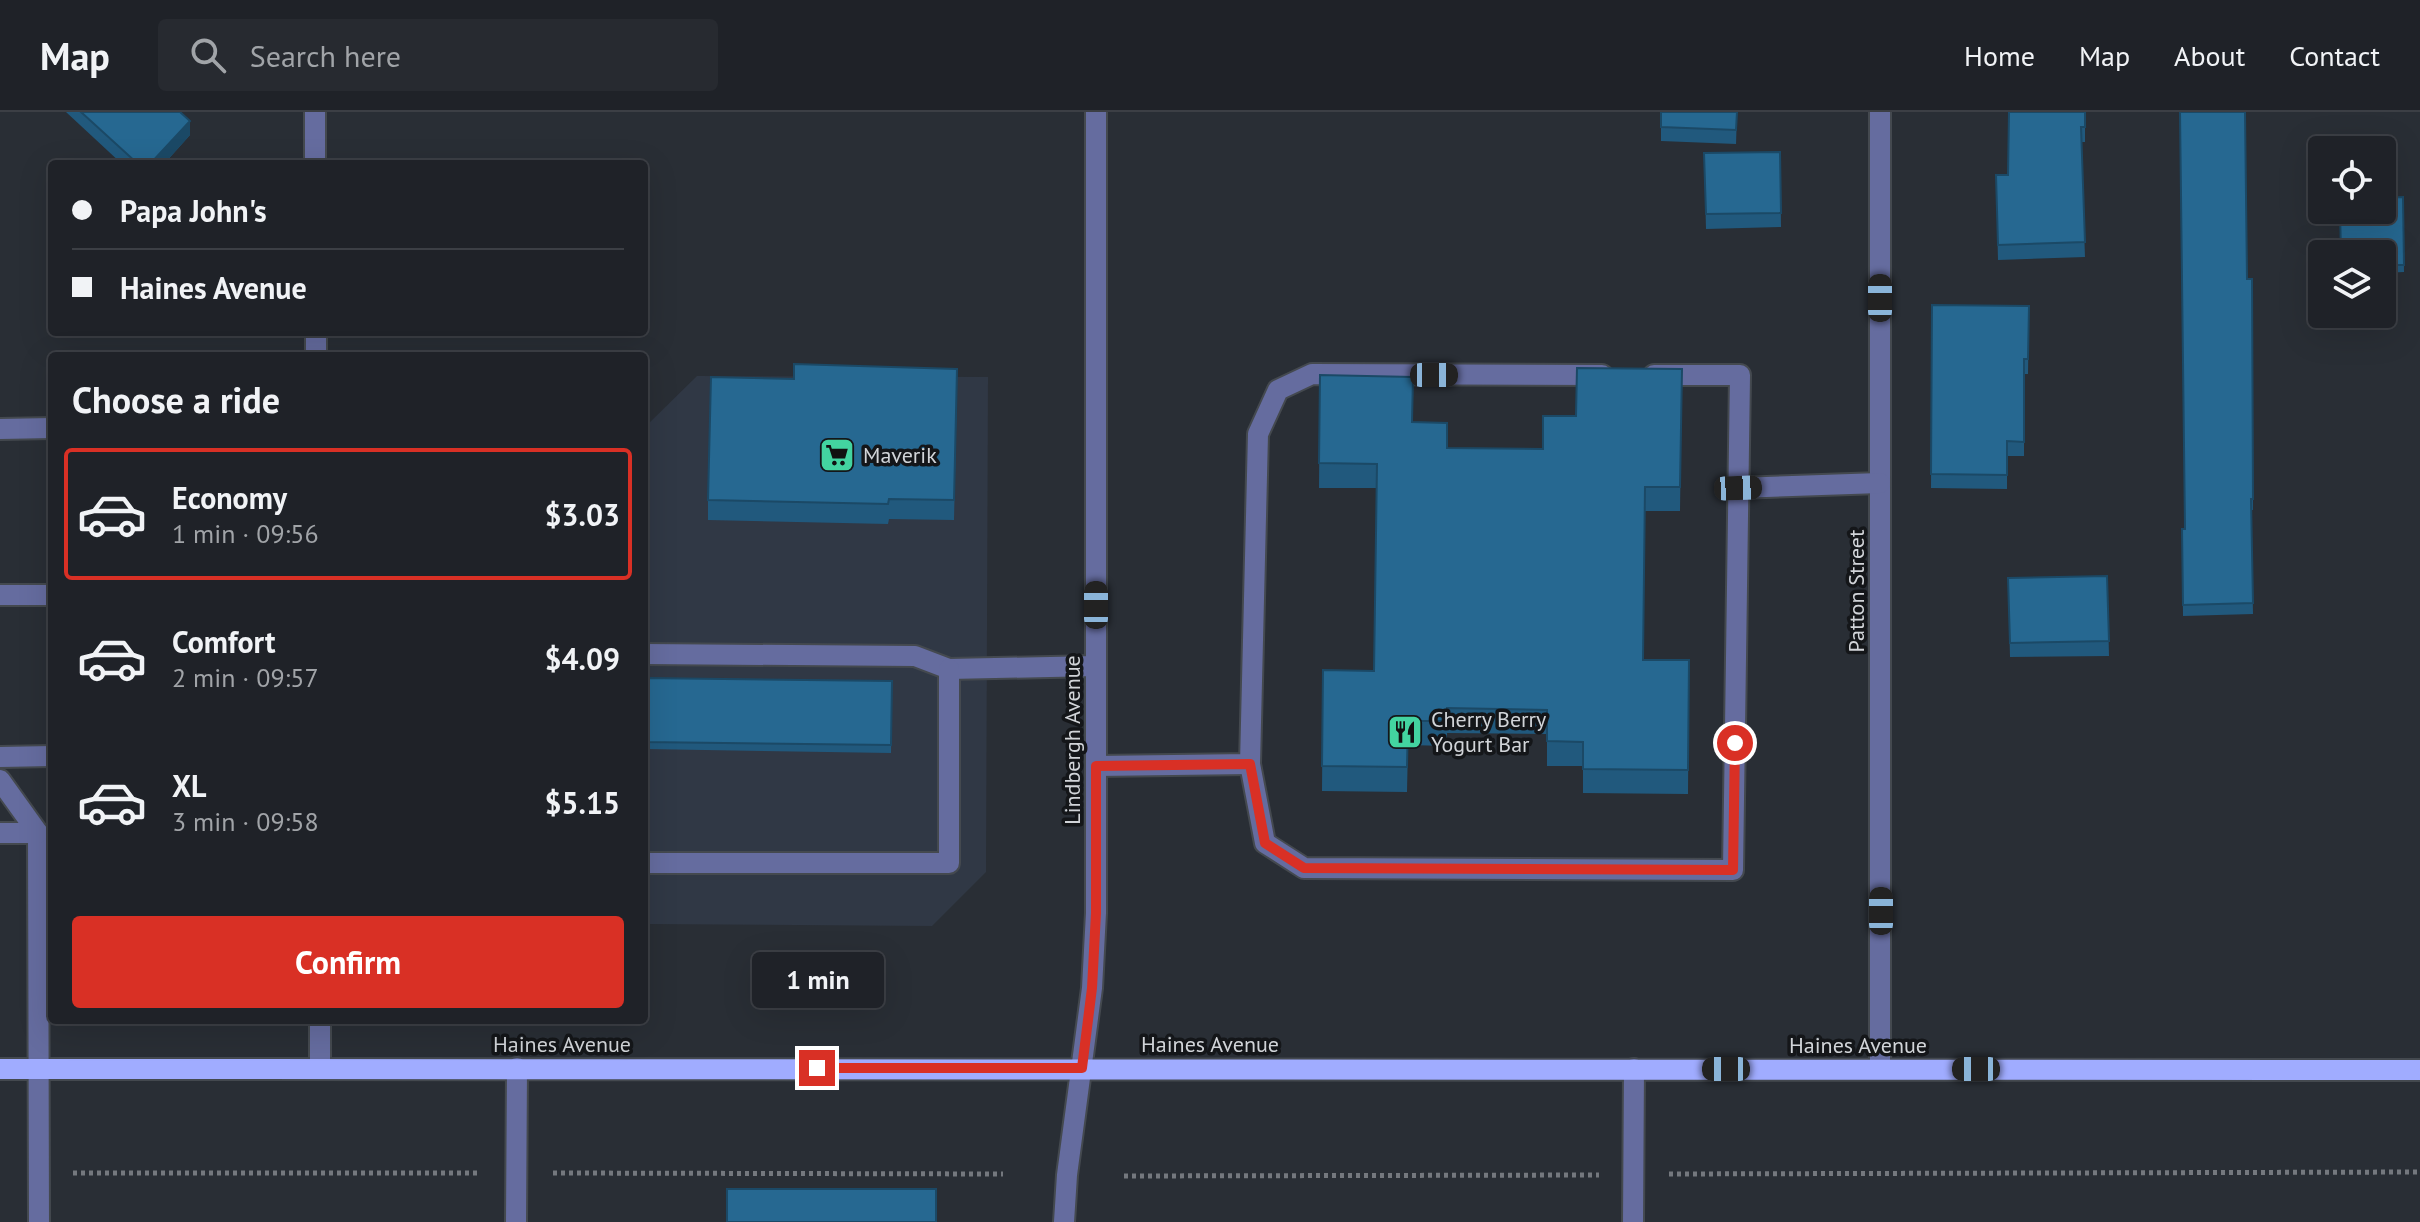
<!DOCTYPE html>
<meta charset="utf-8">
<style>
body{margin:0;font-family:"PT Sans",sans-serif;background:#272a30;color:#f1f3f6;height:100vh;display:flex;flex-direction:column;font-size:30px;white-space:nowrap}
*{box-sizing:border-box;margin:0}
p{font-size:26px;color:#a1a4a8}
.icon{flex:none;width:44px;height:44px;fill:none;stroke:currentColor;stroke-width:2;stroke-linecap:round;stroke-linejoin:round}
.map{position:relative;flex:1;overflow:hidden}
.details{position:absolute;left:48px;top:240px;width:600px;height:672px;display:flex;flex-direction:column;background:#1f2228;border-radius:8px;box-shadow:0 8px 32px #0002,0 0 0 2px #3c3f45}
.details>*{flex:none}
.top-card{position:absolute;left:48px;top:48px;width:600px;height:176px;border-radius:8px;box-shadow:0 8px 32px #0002,0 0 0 2px #3c3f45;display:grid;align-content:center;height:176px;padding:0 24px;background:#1f2228}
.tools{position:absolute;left:2308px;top:24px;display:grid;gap:16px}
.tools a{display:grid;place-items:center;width:88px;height:88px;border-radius:8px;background:#1f2228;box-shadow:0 8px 32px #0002,0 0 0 2px #3c3f45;font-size:40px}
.end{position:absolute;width:36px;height:36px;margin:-18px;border:10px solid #d93025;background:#fff;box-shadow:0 0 0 4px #fff}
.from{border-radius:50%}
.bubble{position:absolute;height:56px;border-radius:8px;background:#1f2228;box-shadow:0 8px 32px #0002,0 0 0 2px #3c3f45;font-size:26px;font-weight:800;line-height:56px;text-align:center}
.car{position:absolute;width:24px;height:48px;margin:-24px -12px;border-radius:10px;box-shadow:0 0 6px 2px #0007;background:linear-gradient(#222 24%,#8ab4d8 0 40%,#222 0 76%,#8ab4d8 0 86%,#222 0)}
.top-card b{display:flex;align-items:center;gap:28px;height:76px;font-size:30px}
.top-card b+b{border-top:2px solid #3c3f45}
.top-card i{width:20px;height:20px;background:#f1f3f6}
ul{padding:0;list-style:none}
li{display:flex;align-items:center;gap:24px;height:132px;margin:0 16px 12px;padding:0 8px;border:4px solid transparent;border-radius:8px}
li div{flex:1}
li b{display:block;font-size:30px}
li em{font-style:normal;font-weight:800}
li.current{border-color:#d93025}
li>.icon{width:72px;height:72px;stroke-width:1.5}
h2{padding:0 24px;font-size:36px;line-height:96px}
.cta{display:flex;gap:16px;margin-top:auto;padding:16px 24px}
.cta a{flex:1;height:92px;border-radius:8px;background:#d93025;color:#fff;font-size:32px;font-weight:800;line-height:92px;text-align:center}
header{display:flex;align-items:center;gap:48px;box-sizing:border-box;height:112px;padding:0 40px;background:#1f2228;border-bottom:2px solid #3c3f45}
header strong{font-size:38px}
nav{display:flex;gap:44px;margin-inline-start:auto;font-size:28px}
.search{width:560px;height:72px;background:#272a30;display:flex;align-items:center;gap:20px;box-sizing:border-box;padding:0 28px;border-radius:8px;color:#a1a4a8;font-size:30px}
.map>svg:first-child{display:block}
.built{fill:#303845}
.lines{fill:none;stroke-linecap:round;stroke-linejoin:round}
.minor-casing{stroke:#44494f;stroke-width:24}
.major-casing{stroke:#44494f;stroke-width:24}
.path{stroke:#74787e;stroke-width:5;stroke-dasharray:4 4;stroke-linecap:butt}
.minor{stroke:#656c9f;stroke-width:20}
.major{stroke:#a0acff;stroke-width:20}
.wall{fill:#21597d}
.shaded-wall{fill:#1b4966}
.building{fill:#266891;stroke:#1b4966;stroke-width:2}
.route{stroke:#d93025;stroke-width:10}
.labels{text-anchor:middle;stroke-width:7;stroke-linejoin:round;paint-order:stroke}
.poi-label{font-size:22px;fill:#d1d4d8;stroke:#141619;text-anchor:start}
.street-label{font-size:22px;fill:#d1d4d8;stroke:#141619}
</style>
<header>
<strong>Map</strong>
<div class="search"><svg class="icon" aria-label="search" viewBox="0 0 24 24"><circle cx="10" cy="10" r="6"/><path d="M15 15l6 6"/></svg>Search here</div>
<nav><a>Home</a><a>Map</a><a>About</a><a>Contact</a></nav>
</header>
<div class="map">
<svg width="2420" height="1110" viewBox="0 0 2420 1110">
<rect width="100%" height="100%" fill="#292e35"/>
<polygon class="built" points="697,264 988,265 986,760 932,814 644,812 644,316"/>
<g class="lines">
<g class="minor-casing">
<g id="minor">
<polyline points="315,0 315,52"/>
<polyline points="1880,0 1880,957"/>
<polyline points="316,220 316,244"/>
<polyline points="0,317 52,316"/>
<polyline points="1738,376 1880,371"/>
<polyline points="0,483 52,483"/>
<polyline points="644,542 915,544 949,557 1096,554"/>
<polyline points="0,645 52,644"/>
<polyline points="1250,652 1265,731 1304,756 1733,758 1740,263 1654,263"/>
<polyline points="1096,654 1250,652 1258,322 1278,278 1312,262 1602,263"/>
<polyline points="0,668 38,721 39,1110"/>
<polyline points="0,721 38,721"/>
<polyline points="644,751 949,751 949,557"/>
<polyline points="320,908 320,956"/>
<polyline points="516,1110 517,956"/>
<polyline points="1064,1110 1067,1063 1092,876 1096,801 1096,0"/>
<polyline points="1633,1110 1634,957"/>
</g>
</g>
<g class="major-casing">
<polyline id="major" points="0,957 2420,958"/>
</g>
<g class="path">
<polyline points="73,1061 479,1061"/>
<polyline points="553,1061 1003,1062"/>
<polyline points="1669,1062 2420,1060"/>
<polyline points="1124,1064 1599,1063"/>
</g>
<use href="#minor" class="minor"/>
<use href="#major" class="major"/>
</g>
<g class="wall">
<polygon points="66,0 180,0 190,23 164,52 122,52"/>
<polygon points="1661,0 1737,0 1736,32 1661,29"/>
<polygon points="2085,0 2085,30 2081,30 2085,145 1998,148 1996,63 2008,63"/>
<polygon points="1780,40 1781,115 1706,117 1704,41"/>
<polygon points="2403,85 2404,160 2382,161 2382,142"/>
<polygon points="2247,167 2252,167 2253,398 2251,398 2253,502 2183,504 2182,417 2185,417"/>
<polygon points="1932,193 2029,194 2028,262 2024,262 2024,344 2007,344 2007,377 1931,376"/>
<polygon points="1682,257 1680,399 1645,399 1643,548 1689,548 1688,682 1583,681 1583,654 1547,654 1547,622 1447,621 1447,634 1408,633 1407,680 1322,679 1323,558 1374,559 1377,376 1319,376 1320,263 1413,310 1447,336 1543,337 1576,304"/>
<polygon points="957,277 954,408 889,407 888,412 708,408 708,388"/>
<polygon points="2107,464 2109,544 2010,545 2008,466"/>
<polygon points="644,566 892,569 891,641 644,637"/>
</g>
<polygon class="shaded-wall" points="190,9 190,23 164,52 150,52"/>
<g class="building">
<polygon points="81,0 180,0 190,9 150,52 138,52"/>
<polygon points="1661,0 1737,0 1736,18 1661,15"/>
<polygon points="2009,0 2085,0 2085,15 2081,15 2085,130 1998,133 1996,63 2008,63"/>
<polygon points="2180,0 2245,0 2247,167 2252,167 2253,387 2251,387 2253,491 2183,493 2182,417 2185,417"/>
<polygon points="1780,40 1781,101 1706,102 1704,41"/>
<polygon points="2403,85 2404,153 2382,153 2382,142 2341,142 2340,98 2382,98 2382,86"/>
<polygon points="1932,193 2029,194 2028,247 2024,247 2024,330 2007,329 2007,363 1931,362"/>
<polygon points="794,252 957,257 954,388 889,387 888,392 708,388 711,265 794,267"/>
<polygon points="1577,256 1682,257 1680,375 1645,375 1643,548 1689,548 1688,658 1583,657 1583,630 1547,629 1547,598 1447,596 1447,609 1408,609 1407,655 1322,654 1323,558 1374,559 1377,352 1319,351 1320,263 1413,265 1412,310 1447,311 1447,336 1543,337 1543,304 1576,304"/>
<polygon points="2107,464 2109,529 2010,531 2008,466"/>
<polygon points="644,566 892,569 891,633 644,630"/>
<rect x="727" y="1077" width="209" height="33"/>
</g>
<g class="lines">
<polyline class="route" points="817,956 1082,956 1092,876 1096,801 1096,654 1250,652 1265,731 1304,756 1733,758 1735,631"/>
</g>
<defs>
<g id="supermarket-square" transform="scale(1.8)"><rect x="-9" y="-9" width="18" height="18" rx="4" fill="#43d4a0" stroke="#141619"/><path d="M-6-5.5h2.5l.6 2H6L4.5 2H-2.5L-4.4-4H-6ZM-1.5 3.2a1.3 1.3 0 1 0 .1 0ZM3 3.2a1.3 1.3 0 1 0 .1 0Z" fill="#111"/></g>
<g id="restaurant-square" transform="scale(1.8)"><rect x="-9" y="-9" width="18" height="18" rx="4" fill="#43d4a0" stroke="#141619"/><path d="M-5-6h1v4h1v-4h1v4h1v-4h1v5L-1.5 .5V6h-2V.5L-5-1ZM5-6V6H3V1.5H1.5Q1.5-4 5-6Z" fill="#111"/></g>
</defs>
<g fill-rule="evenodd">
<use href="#supermarket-square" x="837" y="343"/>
<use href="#restaurant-square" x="1405" y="620"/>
</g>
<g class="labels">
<g class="poi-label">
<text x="863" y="351">Maverik</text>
<text x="1431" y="615">Cherry Berry<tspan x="1431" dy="25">Yogurt Bar</tspan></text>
</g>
<g class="street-label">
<text transform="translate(1856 479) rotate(-90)" y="8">Patton Street</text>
<text transform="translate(1072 628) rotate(-90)" y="8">Lindbergh Avenue</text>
<text x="562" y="940">Haines Avenue</text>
<text x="1210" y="940">Haines Avenue</text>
<text x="1858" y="941">Haines Avenue</text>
</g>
</g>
</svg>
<div class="tools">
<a><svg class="icon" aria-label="locate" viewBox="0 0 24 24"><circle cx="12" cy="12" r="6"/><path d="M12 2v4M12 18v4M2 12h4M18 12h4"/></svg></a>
<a><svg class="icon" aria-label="layers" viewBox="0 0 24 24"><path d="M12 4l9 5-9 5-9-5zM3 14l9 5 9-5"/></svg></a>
</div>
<i class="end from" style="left:1735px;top:631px"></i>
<i class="end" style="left:817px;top:956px"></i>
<div class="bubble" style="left:752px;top:840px;width:132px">1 min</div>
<i class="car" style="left:1880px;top:186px;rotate:0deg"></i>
<i class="car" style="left:1434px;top:263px;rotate:90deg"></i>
<i class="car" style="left:1738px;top:376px;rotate:88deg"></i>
<i class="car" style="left:1096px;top:493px;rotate:0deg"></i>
<i class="car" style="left:1881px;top:799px;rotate:0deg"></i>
<i class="car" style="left:1726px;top:957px;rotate:270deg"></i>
<i class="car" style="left:1976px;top:957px;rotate:270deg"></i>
<div class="top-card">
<b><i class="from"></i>Papa John's</b>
<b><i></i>Haines Avenue</b>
</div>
<section class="details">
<h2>Choose a ride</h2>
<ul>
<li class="current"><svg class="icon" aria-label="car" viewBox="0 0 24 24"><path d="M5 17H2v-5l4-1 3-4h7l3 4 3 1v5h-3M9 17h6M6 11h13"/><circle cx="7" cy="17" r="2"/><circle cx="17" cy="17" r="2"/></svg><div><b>Economy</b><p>1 min · 09:56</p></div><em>$3.03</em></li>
<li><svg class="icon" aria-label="car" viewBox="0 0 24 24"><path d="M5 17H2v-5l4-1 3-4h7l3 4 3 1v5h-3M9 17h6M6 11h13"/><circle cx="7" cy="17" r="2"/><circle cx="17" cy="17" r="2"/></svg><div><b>Comfort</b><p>2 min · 09:57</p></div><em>$4.09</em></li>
<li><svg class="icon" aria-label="car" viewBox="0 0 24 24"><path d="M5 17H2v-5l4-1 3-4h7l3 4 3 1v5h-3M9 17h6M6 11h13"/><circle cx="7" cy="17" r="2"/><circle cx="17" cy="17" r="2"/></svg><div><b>XL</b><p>3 min · 09:58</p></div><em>$5.15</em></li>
</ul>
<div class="cta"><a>Confirm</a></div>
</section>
</div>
